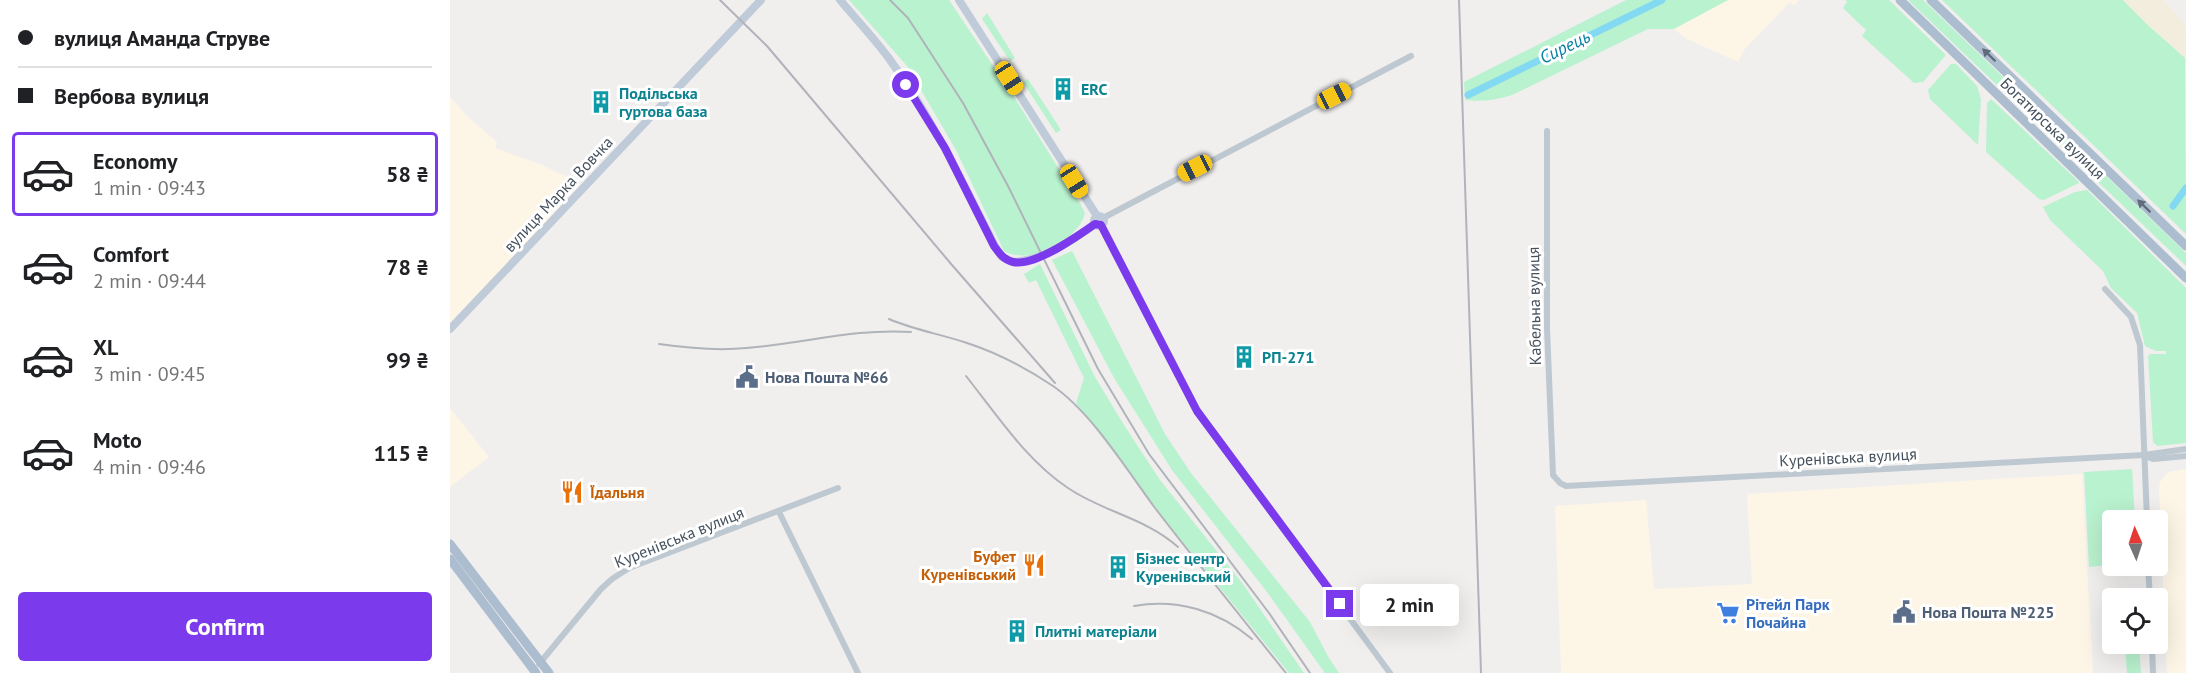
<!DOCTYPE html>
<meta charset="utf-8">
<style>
body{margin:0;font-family:"PT Sans",sans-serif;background:#f2f2f2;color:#202124;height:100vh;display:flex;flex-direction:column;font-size:22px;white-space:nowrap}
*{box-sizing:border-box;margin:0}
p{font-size:20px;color:#757577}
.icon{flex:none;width:33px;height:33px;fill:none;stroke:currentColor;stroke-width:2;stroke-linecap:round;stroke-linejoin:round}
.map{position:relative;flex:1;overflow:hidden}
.drawer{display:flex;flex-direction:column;background:#fff;width:450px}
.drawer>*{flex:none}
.guide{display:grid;align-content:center;height:132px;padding:0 18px;background:#fff}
.needle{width:39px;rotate:357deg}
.fabs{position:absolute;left:1652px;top:510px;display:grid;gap:12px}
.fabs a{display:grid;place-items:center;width:66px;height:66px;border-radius:6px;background:#fff;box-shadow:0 6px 24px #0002;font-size:30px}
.end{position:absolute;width:27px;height:27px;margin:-14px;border:8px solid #7c3aed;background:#fff;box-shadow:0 0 0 3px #fff}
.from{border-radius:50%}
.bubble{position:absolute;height:42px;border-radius:6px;background:#fff;box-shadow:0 6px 24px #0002;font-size:20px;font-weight:700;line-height:42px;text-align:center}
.car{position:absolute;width:18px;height:36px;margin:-18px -9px;border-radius:8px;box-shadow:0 0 4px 2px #0007;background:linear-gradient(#f5c518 24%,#345 0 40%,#f5c518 0 76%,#345 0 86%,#f5c518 0)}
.guide b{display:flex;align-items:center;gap:21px;height:57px;font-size:22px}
.guide b+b{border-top:2px solid #e0e0e0}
.guide i{width:15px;height:15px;background:#202124}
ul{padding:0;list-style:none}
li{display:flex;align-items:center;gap:18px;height:84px;margin:0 12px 9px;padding:0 6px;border:3px solid transparent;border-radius:6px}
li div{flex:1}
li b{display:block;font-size:22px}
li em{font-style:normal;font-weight:700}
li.active{border-color:#7c3aed}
li>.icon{width:54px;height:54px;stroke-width:1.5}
.primary-button{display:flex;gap:12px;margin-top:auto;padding:12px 18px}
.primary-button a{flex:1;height:69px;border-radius:6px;background:#7c3aed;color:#fff;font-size:24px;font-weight:700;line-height:69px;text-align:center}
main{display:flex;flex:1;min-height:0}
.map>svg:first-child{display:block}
.commercial{fill:#fdf6e6}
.green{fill:#b9f2cf}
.sand{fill:#f3eddd}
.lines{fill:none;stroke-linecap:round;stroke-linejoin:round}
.canal{stroke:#83d9f2;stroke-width:7}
.minor{stroke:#bdc8d1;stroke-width:6}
.secondary{stroke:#bfcbd8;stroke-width:8}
.primary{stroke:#acbdcf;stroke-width:9}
.rail{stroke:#b0b3b9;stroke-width:2}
.oneway{fill:#5f6c7a}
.route{stroke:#7c3aed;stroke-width:8}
.labels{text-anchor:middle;stroke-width:6;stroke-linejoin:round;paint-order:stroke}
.culture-label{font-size:16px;font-weight:bold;fill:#0d838f;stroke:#fff;text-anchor:start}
.street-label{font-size:16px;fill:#45515d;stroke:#fff}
.service-label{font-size:16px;font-weight:bold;fill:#4e5e75;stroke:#fff;text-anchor:start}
.food-label{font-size:16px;font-weight:bold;fill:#c56008;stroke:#fff;text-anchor:start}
.shop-label{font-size:16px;font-weight:bold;fill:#366cbe;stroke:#fff;text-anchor:start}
.water-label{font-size:18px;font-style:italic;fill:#047fa2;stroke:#fff}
</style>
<main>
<section class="drawer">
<div class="guide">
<b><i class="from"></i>вулиця Аманда Струве</b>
<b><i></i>Вербова вулиця</b>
</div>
<ul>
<li class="active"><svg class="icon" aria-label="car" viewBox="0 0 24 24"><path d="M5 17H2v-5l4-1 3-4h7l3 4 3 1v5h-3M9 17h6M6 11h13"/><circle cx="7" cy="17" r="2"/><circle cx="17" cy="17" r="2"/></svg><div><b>Economy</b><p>1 min · 09:43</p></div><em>58 ₴</em></li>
<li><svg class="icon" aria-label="car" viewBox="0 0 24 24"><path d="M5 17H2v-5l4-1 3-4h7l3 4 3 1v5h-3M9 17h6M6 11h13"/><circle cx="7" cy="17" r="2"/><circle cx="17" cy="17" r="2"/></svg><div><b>Comfort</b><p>2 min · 09:44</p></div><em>78 ₴</em></li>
<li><svg class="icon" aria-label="car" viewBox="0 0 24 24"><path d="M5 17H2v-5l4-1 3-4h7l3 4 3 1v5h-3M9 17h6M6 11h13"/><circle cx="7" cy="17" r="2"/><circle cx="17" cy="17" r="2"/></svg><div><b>XL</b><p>3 min · 09:45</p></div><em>99 ₴</em></li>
<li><svg class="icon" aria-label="car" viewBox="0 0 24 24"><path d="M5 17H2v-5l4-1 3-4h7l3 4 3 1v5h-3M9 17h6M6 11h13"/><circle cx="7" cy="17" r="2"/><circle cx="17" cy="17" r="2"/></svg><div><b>Moto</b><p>4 min · 09:46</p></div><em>115 ₴</em></li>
</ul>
<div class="primary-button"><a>Confirm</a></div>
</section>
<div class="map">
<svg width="1736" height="673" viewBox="0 0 1736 673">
<rect width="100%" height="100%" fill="#f1eeee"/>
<g class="commercial">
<polygon points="1278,0 1349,0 1344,5 1340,2 1294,50 1288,62 1237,39 1224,29"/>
<polygon points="0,97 15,114 47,142 45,148 92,165 122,179 129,185 71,250 0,324"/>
<polygon points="0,408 39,457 0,487"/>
<polygon points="1736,469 1736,673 1717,673 1709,488 1710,482 1718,472"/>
<polygon points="1632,474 1643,673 1111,673 1105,506 1196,500 1204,589 1302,584 1297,494"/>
</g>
<g class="green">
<path d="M 399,0 L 499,0 L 566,100 L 630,203 L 635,213 C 628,241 579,266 554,251 L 506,150 L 457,66 Z"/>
<path d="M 1176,0 L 1278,0 L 1224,29 L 1198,29 L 1062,95 C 1046,100 1032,102 1015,100 L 1014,82 Z"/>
<polygon points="1395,0 1439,0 1495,54 1495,56 1473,82 1464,83 1412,36 1416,30 1393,8 1397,2"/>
<polygon points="1458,0 1473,0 1736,253 1736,266"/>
<polygon points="1492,0 1673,0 1699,26 1735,58 1736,234"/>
<polygon points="537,13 565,58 560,61 532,19"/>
<polygon points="1501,64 1506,64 1527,86 1531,99 1528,145 1480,99 1478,90"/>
<polygon points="578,79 611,130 606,133 573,82"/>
<polygon points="1541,99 1628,181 1629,183 1594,200 1589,199 1536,152 1537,103"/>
<polygon points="1637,190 1736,288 1736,443 1707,446 1703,442 1698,356 1700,354 1716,354 1716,351 1706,351 1695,346 1687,313 1661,288 1653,271 1600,220 1593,207 1625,192"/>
<polygon points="622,251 715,434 741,473 860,622 879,658 889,673 875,673 817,592 722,470 664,378 602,260"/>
<polygon points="590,264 645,377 674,425 710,480 793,584 854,673 839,673 723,530 626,403 634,378 586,280 579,283 574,274"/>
<polygon points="1682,469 1685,520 1662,520 1662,565 1639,567 1634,472"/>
<polygon points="1675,644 1689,644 1691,673 1677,673"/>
</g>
<polygon class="sand" points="1673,0 1713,0 1735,25 1736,58 1699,26"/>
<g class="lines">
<g class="canal">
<polyline points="1018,95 1212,0"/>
<polyline points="1723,206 1736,188"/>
</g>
<g class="minor">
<polyline points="1097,131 1097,328 1103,475 1110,483 1116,486 1694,455 1736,449"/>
<polyline points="653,218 961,56"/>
<polyline points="651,225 747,411 940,673"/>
<polyline points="1655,289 1681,317 1690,345 1697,520"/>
<polyline points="1694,456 1703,459 1736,456"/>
<polyline points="329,512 408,673"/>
<polyline points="1698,566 1700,598"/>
<polyline points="1702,644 1703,673"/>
<polyline points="89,664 151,589 162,579 179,568 388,488"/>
</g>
<g class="secondary">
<path d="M 390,0 C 406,19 423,37 438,57 C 481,116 512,181 545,246 L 552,257 L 563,262 C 594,260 620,242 645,224"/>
<polyline points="509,0 647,216"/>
<circle cx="649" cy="221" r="5"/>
<polyline points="0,329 311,0"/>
</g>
<g class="primary">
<polyline points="1450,0 1736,278"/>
<polyline points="1481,0 1736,246"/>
<polyline points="0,544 99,673"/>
<polyline points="0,559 86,673"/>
</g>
<g class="rail">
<polyline points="270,0 317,46 502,265 605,383"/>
<polyline points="440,0 458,18 513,103 558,186 648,369 699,454 819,613 860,673"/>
<polyline points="1009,0 1031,673"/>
<path d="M 439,319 C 464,330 491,334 517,343 C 548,353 576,368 603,386 C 642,413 676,469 705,508 C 748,564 792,618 836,673"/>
<path d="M 209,344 C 237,348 267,351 296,348 C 352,344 405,328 461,332"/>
<path d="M 516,376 C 547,415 576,460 618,488 C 653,512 696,518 728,547"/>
<path d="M 684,606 C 727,598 769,611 802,639"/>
</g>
</g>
<defs><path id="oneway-solid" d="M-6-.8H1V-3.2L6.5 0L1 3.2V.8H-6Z" transform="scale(1.5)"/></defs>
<g class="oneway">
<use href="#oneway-solid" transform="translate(1539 55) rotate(-136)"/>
<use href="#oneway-solid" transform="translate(1694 206) rotate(-136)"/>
</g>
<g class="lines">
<path class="route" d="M 456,85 L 495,148 L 544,246 C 549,253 554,260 563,262 C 584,267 628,236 645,224 L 651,225 L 747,411 L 890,604"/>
</g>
<defs>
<g id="building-bare" transform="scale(1.8)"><path d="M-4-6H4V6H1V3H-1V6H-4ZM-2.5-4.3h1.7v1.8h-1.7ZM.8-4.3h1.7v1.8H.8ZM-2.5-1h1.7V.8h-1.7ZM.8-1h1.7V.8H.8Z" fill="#0f9aa8" stroke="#fff" stroke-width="2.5" paint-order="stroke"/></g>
<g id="civic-bare" transform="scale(1.8)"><path d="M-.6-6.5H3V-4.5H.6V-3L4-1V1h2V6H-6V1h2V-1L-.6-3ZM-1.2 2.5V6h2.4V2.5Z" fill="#5c6f8a" stroke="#fff" stroke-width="2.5" paint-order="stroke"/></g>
<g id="restaurant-bare" transform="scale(1.8)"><path d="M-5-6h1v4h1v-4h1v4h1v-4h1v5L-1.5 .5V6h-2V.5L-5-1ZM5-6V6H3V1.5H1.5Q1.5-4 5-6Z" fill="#e8710a" stroke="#fff" stroke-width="2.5" paint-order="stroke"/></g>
<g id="supermarket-bare" transform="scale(1.8)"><path d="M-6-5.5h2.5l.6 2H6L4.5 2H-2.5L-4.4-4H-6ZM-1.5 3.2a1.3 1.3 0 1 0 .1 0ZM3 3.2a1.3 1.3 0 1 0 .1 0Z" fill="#3f7fe0" stroke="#fff" stroke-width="2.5" paint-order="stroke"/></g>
</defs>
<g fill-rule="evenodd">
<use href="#building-bare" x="613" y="89"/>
<use href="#building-bare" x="151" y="102"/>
<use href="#building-bare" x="794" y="357"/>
<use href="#civic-bare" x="297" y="377"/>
<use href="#restaurant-bare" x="122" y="492"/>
<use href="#restaurant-bare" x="584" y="565"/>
<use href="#building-bare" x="668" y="567"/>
<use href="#civic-bare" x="1454" y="612"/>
<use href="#supermarket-bare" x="1278" y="613"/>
<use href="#building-bare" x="567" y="631"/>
</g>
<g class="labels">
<g class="culture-label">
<text x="631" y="95">ERC</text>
<text x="169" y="99">Подільська<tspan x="169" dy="18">гуртова база</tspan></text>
<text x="812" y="363">РП-271</text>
<text x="686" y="564">Бізнес центр<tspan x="686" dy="18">Куренівський</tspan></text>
<text x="585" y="637">Плитні матеріали</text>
</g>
<g class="street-label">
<text transform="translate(1603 128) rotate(44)" y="6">Богатирська вулиця</text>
<text transform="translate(108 194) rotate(-47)" y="6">вулиця Марка Вовчка</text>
<text transform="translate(1084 306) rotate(-91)" y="6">Кабельна вулиця</text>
<text transform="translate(1398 457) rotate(-3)" y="6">Куренівська вулиця</text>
<text transform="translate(229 537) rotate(-22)" y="6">Куренівська вулиця</text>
</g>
<g class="service-label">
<text x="315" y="383">Нова Пошта №66</text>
<text x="1472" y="618">Нова Пошта №225</text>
</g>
<g class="food-label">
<text x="140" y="498">Їдальня</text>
<text x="566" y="562" text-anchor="end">Буфет<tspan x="566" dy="18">Куренівський</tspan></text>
</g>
<g class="shop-label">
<text x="1296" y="610">Рітейл Парк<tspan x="1296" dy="18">Почайна</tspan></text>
</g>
<g class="water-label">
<text transform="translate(1115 47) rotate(-26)" y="6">Сирець</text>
</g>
</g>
</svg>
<div class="fabs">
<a><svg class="needle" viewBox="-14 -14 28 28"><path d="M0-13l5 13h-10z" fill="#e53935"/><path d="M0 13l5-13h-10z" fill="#757577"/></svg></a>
<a><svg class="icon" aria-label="locate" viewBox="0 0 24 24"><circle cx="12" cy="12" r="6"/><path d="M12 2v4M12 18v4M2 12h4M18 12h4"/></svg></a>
</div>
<i class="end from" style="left:456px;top:85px"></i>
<i class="end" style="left:890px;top:604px"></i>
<div class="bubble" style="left:910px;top:584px;width:99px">2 min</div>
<i class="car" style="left:559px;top:78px;rotate:147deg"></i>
<i class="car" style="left:884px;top:96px;rotate:63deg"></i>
<i class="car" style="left:745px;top:168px;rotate:243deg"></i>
<i class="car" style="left:624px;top:181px;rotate:148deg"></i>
</div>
</main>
